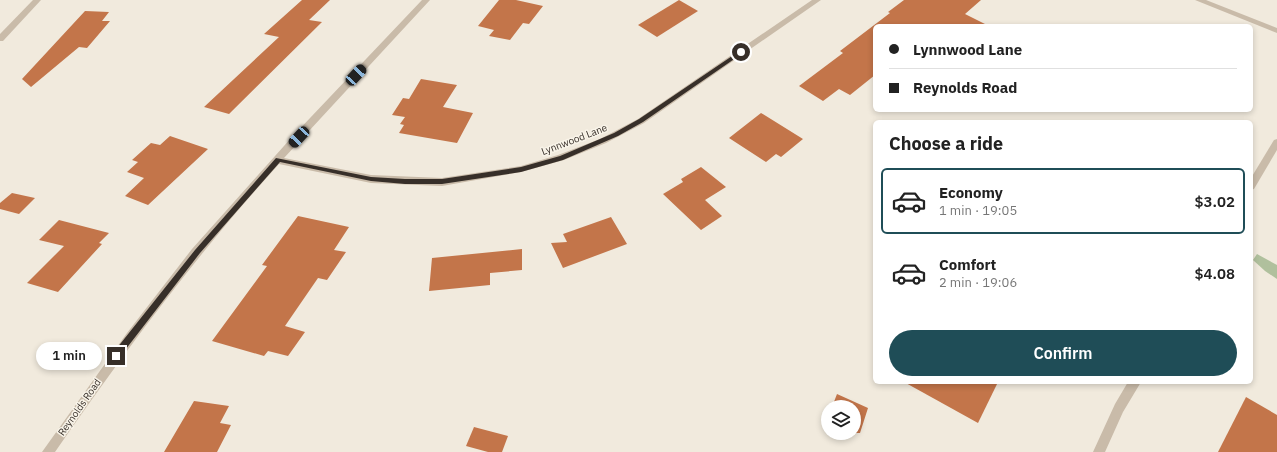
<!DOCTYPE html>
<meta charset="utf-8">
<style>
body{margin:0;font-family:"IBM Plex Sans",sans-serif;background:#f2f2f2;color:#222;height:100vh;display:flex;flex-direction:column;font-size:15px;white-space:nowrap}
*{box-sizing:border-box;margin:0}
p{font-size:13px;color:#767676}
.icon{flex:none;width:22px;height:22px;fill:none;stroke:currentColor;stroke-width:2;stroke-linecap:round;stroke-linejoin:round}
.map{position:relative;flex:1;overflow:hidden}
.drawer{position:absolute;left:873px;top:120px;width:380px;height:264px;display:flex;flex-direction:column;background:#fff;border-radius:6px;box-shadow:0 2px 6px #0003}
.drawer>*{flex:none}
.hud{position:absolute;left:873px;top:24px;width:380px;height:88px;border-radius:6px;box-shadow:0 2px 6px #0003;display:grid;align-content:center;height:88px;padding:0 16px;background:#fff}
.tools{position:absolute;left:821px;top:400px;display:grid;gap:8px}
.tools a{display:grid;place-items:center;width:40px;height:40px;border-radius:50%;background:#fff;box-shadow:0 2px 6px #0003;font-size:20px}
.end{position:absolute;width:18px;height:18px;margin:-9px;border:5px solid #372f29;background:#fff;box-shadow:0 0 0 2px #fff}
.from{border-radius:50%}
.bubble{position:absolute;height:28px;border-radius:14px;background:#fff;box-shadow:0 2px 6px #0003;font-size:13px;font-weight:600;line-height:28px;text-align:center}
.car{position:absolute;width:12px;height:24px;margin:-12px -6px;border-radius:5px;box-shadow:0 0 3px 1px #0007;background:linear-gradient(#222 24%,#8ab4d8 0 40%,#222 0 76%,#8ab4d8 0 86%,#222 0)}
.hud b{display:flex;align-items:center;gap:14px;height:38px;font-size:15px}
.hud b+b{border-top:1px solid #e0e0e0}
.hud i{width:10px;height:10px;background:#222}
ul{padding:0;list-style:none}
li{display:flex;align-items:center;gap:12px;height:66px;margin:0 8px 6px;padding:0 8px;border:2px solid transparent;border-radius:6px}
li div{flex:1}
li b{display:block;font-size:15px}
li em{font-style:normal;font-weight:600}
li.current{border-color:#1f4d57}
li>.icon{width:36px;height:36px;stroke-width:1.5}
h2{padding:0 16px;font-size:18px;line-height:48px}
.cta{display:flex;gap:8px;margin-top:auto;padding:8px 16px}
.cta a{flex:1;height:46px;border-radius:24px;background:#1f4d57;color:#fff;font-size:16px;font-weight:600;line-height:46px;text-align:center}
.map>svg:first-child{display:block}
.green{fill:#b0c09d}
.building{fill:#c3754a}
.lines{fill:none;stroke-linecap:round;stroke-linejoin:round}
.minor{fill:#c9bba9;fill-rule:evenodd}
.tertiary{fill:#c9bba9;fill-rule:evenodd}
.route{fill:#372f29}
.labels{text-anchor:middle;stroke-width:3;stroke-linejoin:round;paint-order:stroke}
.street-label{font-size:10px;fill:#372f29;stroke:#f9f4e9}
</style>
<div class="map">
<svg width="1277" height="452" viewBox="0 0 1277 452">
<rect width="100%" height="100%" fill="#f1eadd"/>
<polygon class="green" points="1257,254 1277,265 1277,279 1265,271 1253,260"/>
<g class="building">
<polygon points="302,0 330,0 309,20 322,22 229,114 204,107 279,37 264,34"/>
<polygon points="499,0 516,0 543,6 529,24 523,23 510,40 489,36 494,30 478,26"/>
<polygon points="679,0 698,11 657,37 638,25"/>
<polygon points="904,0 981,0 965,14 989,26 875,26 875,75 850,95 839,89 823,101 799,86 843,53 840,51 890,13 888,12"/>
<polygon points="85,11 109,12 102,21 110,21 87,48 79,47 31,87 22,79"/>
<polygon points="421,79 457,85 443,107 473,113 457,143 399,133 404,125 400,124 405,117 392,115 403,98 409,99"/>
<polygon points="761,113 803,139 781,157 776,154 766,162 729,138"/>
<polygon points="170,136 208,149 148,205 125,196 144,178 127,172 138,162 132,160 151,143 160,145"/>
<polygon points="701,167 726,187 705,200 722,216 701,230 663,194 683,182 681,179"/>
<polygon points="12,193 35,198 19,214 0,209 0,203"/>
<polygon points="298,216 349,227 334,250 346,252 327,280 318,278 285,326 305,332 288,356 268,351 264,356 212,341 267,266 262,265"/>
<polygon points="611,217 627,244 563,268 551,243 567,242 563,234"/>
<polygon points="59,220 109,233 99,243 102,244 58,292 27,283 64,246 39,240"/>
<polygon points="522,249 522,270 490,273 490,285 429,291 432,258"/>
<polygon points="904,382 998,382 978,423"/>
<polygon points="837,394 868,408 860,433 850,433 854,433 854,407 832,407"/>
<polygon points="1246,397 1277,415 1277,452 1218,452"/>
<polygon points="194,401 229,406 220,423 231,425 217,452 164,452"/>
<polygon points="474,427 508,436 502,452 488,452 466,446"/>
</g>
<g class="lines">
<g class="minor">
<path d="M 422,0 L 430,0 L 284,158 L 371,175 L 442,178 L 521,166 L 558,155 L 600,139 L 638,119 L 812,0 L 821,0 L 644,123 L 606,143 L 564,160 L 521,172 L 442,186 L 371,183 L 279,164 C 197,254 125,351 55,452 L 42,452 L 127,333 L 192,249 L 292,137 Z"/>
<polygon points="1195,0 1206,0 1277,28 1277,33"/>
<polygon points="1277,139 1277,150 1254,189 1251,190 1251,178 1274,140"/>
<polygon points="1128,382 1141,382 1123,412 1105,452 1093,452 1115,404"/>
</g>
<polygon class="tertiary" points="33,0 41,0 3,41 0,41 0,34"/>
</g>
<polygon class="route" points="741,50 744,52 743,53 643,122 618,136 563,160 521,172 442,184 405,184 371,181 280,162 200,253 119,358 113,358 113,353 195,250 276,158 371,177 405,179 442,179 521,167 560,156 614,133 639,119"/>
<g class="labels">
<g class="street-label">
<text transform="translate(574 139) rotate(-21)" y="4">Lynnwood Lane</text>
<text transform="translate(79 407) rotate(-55)" y="4">Reynolds Road</text>
</g>
</g>
</svg>
<div class="tools">
<a><svg class="icon" aria-label="layers" viewBox="0 0 24 24"><path d="M12 4l9 5-9 5-9-5zM3 14l9 5 9-5"/></svg></a>
</div>
<i class="end from" style="left:741px;top:52px"></i>
<i class="end" style="left:116px;top:356px"></i>
<div class="bubble" style="left:36px;top:342px;width:66px">1 min</div>
<i class="car" style="left:356px;top:75px;rotate:43deg"></i>
<i class="car" style="left:299px;top:137px;rotate:223deg"></i>
<div class="hud">
<b><i class="from"></i>Lynnwood Lane</b>
<b><i></i>Reynolds Road</b>
</div>
<section class="drawer">
<h2>Choose a ride</h2>
<ul>
<li class="current"><svg class="icon" aria-label="car" viewBox="0 0 24 24"><path d="M5 17H2v-5l4-1 3-4h7l3 4 3 1v5h-3M9 17h6M6 11h13"/><circle cx="7" cy="17" r="2"/><circle cx="17" cy="17" r="2"/></svg><div><b>Economy</b><p>1 min · 19:05</p></div><em>$3.02</em></li>
<li><svg class="icon" aria-label="car" viewBox="0 0 24 24"><path d="M5 17H2v-5l4-1 3-4h7l3 4 3 1v5h-3M9 17h6M6 11h13"/><circle cx="7" cy="17" r="2"/><circle cx="17" cy="17" r="2"/></svg><div><b>Comfort</b><p>2 min · 19:06</p></div><em>$4.08</em></li>
</ul>
<div class="cta"><a>Confirm</a></div>
</section>
</div>
